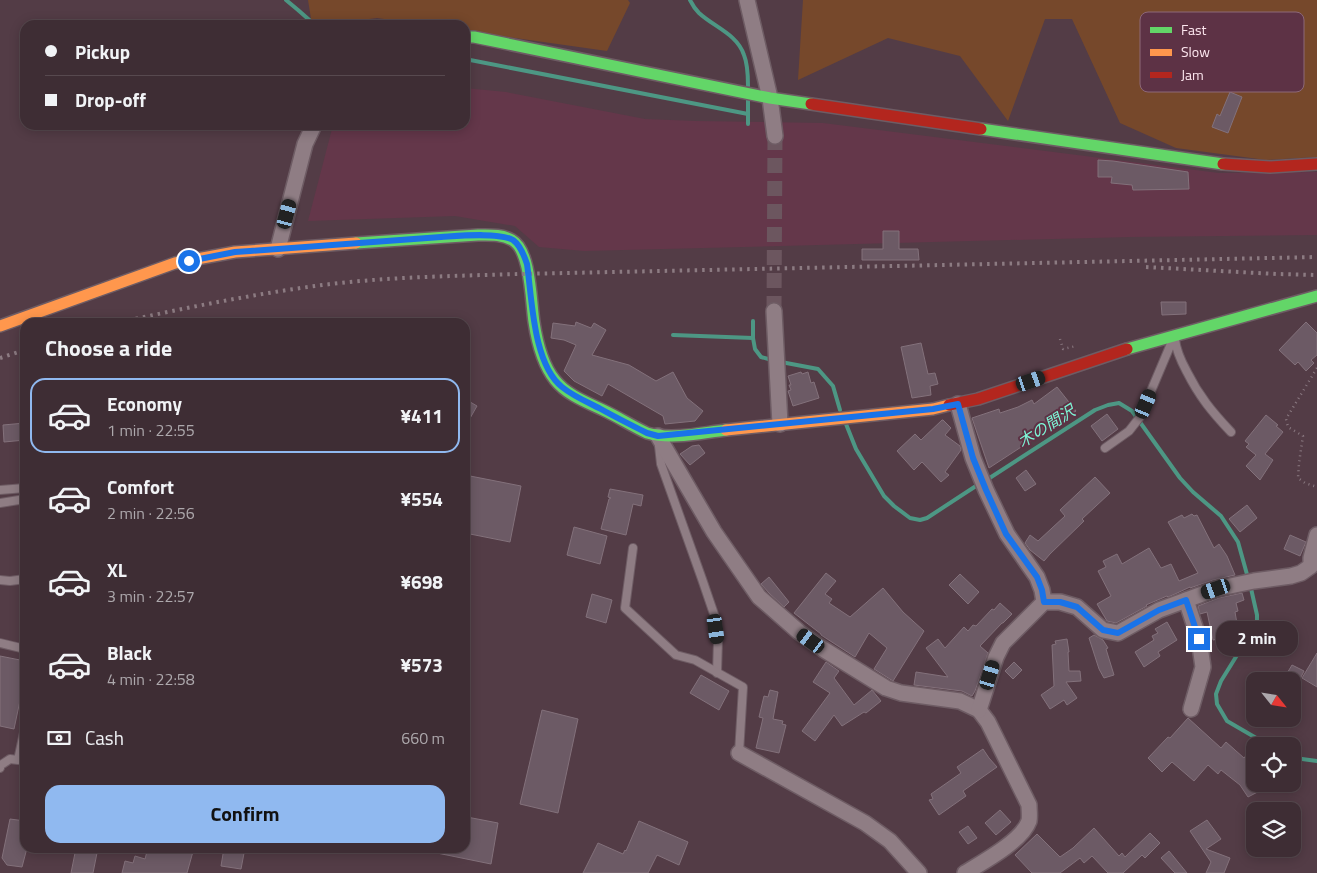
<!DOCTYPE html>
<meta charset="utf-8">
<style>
body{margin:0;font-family:"Titillium Web","Noto Sans JP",sans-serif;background:#45353c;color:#f1f3f6;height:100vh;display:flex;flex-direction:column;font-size:19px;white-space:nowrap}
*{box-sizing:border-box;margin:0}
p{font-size:16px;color:#ada8ac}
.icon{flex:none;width:28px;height:28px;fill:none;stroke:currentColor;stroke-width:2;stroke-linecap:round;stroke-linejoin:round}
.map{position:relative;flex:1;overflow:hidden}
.side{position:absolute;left:20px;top:318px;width:450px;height:535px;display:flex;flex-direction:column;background:#3e2d34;border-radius:15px;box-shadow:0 2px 12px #0003,0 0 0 1px #57494f}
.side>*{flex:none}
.top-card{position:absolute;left:20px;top:20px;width:450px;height:110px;border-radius:15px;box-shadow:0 2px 12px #0003,0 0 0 1px #57494f;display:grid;align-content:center;height:110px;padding:0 25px;background:#3e2d34}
.needle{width:32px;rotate:120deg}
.controls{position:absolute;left:1246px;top:672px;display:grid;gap:10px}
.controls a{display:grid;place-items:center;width:55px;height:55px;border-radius:10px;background:#3e2d34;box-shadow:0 2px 12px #0003,0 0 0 1px #57494f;font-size:25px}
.end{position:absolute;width:22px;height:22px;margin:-11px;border:6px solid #1a73e8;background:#fff;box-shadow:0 0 0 2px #fff}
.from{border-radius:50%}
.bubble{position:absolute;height:35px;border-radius:15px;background:#3e2d34;box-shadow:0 2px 12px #0003,0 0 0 1px #57494f;font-size:16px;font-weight:700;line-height:35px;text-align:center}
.car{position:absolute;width:15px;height:30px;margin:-15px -8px;border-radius:6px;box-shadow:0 0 4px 1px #0007;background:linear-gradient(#222 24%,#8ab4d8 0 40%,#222 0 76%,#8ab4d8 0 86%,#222 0)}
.top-card b{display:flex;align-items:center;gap:18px;height:48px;font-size:19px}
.top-card b+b{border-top:1px solid #57494f}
.top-card i{width:12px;height:12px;background:#f1f3f6}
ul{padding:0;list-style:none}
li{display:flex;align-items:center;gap:15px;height:75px;margin:0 10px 8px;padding:0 15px;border:2px solid transparent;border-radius:15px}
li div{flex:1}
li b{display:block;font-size:19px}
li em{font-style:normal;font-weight:700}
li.on{border-color:#90b9f0}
li>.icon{width:45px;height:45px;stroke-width:1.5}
h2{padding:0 25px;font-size:22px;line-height:60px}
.pay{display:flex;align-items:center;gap:12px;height:55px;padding:0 25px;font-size:19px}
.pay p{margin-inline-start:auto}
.button{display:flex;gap:10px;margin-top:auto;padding:10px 25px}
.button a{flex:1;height:58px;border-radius:15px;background:#90b9f0;color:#111;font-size:20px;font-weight:700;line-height:58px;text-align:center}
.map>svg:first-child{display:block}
.built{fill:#64374a}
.green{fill:#76482b}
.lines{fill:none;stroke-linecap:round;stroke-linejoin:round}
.stream{stroke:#4d9784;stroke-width:4}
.building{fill:#6c5a65;stroke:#83717b}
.street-tunnel{stroke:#6c565f;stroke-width:15;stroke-dasharray:15 8;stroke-linecap:butt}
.lane-casing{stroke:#6e5c64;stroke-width:10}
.street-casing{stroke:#6e5c64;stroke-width:18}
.fast-casing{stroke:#6e5c64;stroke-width:14}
.slow-casing{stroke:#6e5c64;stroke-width:14}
.jam-casing{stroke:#6e5c64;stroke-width:14}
.path{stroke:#8a7981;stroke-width:2.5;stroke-dasharray:1 4;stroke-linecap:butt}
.lane{stroke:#8f7d84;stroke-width:8}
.street{stroke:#8f7d84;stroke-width:15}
.fast{stroke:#63d668;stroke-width:11}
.slow{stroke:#ff974d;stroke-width:11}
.jam{stroke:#b3261e;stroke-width:11}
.rail{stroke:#8c7b82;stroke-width:4;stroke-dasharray:2.5 5;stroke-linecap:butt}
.route{stroke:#1a73e8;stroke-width:6}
.labels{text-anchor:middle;stroke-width:4;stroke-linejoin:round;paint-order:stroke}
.water-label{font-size:16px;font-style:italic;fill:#7df5d5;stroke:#5d3245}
.key{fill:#5d3245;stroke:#8d6878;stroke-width:1}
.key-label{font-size:14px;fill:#fde7ef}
</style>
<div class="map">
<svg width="1317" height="873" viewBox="0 0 1317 873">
<rect width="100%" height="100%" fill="#533c46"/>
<polygon class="built" points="465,88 506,92 645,119 696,121 823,123 1219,173 1317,172 1317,235 1130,237 584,251 539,247 515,226 455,216 308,221 333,125 465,125"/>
<g class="green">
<polygon points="308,0 628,0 630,3 607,51 465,31 465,25 426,25 377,18 323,25 312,25"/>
<polygon points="803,0 1317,0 1317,157 1266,160 1176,148 1120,123 1072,19 1045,19 1008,121 960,56 888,38 798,80"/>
</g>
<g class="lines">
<g class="stream">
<polyline points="286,0 298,10 315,25"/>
<path d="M 690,0 C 692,4 695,9 699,13 C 714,27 737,34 744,55 C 748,65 748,76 748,86"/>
<polyline points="465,59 748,114"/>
<polyline points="748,124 748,100"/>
<polyline points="753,321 753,338"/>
<polyline points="673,335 753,338 755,349 761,357 772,360"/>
<polyline points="781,362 818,369 833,386 840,410"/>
<polyline points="846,424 856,449 884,496 894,506 910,518 920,520 927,518 979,484"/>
<polyline points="985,481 1095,410 1108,405 1119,403 1132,411 1180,478 1193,492 1221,516 1238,542 1248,578"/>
<polyline points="1250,584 1257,615 1257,623 1221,681 1216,694 1217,704 1227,721 1270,746"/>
<polyline points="1292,755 1302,759 1317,761"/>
</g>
</g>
<g class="building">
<polygon points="1230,92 1242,97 1228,133 1212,127 1217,114 1220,116"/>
<polygon points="1098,160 1113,161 1188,172 1189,189 1133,190 1132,185 1111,183 1112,177 1098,177"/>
<polygon points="883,231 899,231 899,249 918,249 919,260 862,260 862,249 883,249"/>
<polygon points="1161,302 1186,302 1186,314 1162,315"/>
<polygon points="576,322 591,328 594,323 606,330 592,355 629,365 656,381 673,372 687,398 703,411 695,421 665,424 663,416 608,384 602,396 574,381 564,371 576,345 564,340 551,338 553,323 575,326"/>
<polygon points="1306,322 1317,333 1317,355 1311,360 1314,363 1306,371 1298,362 1295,365 1279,350"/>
<polygon points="921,343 928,374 935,373 938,384 930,386 931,395 912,398 901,347"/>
<polygon points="801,372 802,374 808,372 811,383 814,382 819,398 793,406 788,391 791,390 789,385 791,385 788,376"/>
<polygon points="1057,387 1076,411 1061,422 1060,421 1035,438 989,468 972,418 999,409 1000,413 1018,407 1032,400 1034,404"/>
<polygon points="465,399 477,406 465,427"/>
<polygon points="1107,414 1118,429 1102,441 1091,426"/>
<polygon points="1266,415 1278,425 1276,426 1283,432 1265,454 1273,460 1260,480 1246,466 1256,455 1246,447 1249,444 1245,441"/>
<polygon points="942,420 943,420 951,428 945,435 960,446 961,450 945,472 949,475 941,482 922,462 914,470 897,451 915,434 921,440"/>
<polygon points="25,423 25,440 4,442 3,425"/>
<polygon points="699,445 705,453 690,465 680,454 692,446"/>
<polygon points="1026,470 1036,484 1025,491 1016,478"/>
<polygon points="465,475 521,486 510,542 465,533"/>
<polygon points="1095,477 1110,493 1082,519 1084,521 1050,554 1044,561 1030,550 1025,543 1030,535 1038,541 1065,516 1060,510"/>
<polygon points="610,489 643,495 641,506 633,504 626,535 601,529 609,499 611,498 608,497"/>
<polygon points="1247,505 1257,518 1240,532 1229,519"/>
<polygon points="1192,514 1194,516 1197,515 1214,548 1219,544 1227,556 1235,575 1213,580 1190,588 1190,587 1175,594 1168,597 1167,596 1146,605 1147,606 1116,623 1107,621 1097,604 1111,596 1098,571 1106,567 1103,561 1117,554 1122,564 1149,548 1161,568 1171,564 1179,581 1198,573 1168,522 1182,515 1184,518"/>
<polygon points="574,527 607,536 600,564 567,555"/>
<polygon points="1290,535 1306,542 1300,556 1284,549"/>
<polygon points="826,573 836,581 825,594 832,599 829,603 850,617 883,588 903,612 924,631 893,681 874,669 887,648 869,633 855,657 821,635 821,634 794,613"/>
<polygon points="960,574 979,592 968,604 949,585"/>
<polygon points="769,577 789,602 784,607 769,593 761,584"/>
<polygon points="1242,593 1244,600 1236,603 1238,611 1235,612 1239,635 1213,640 1207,612 1200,614 1198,606 1219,598"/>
<polygon points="592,594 612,600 606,623 586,617"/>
<polygon points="1000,603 1012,614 1003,623 1002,623 980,646 988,653 975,691 972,696 962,691 914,685 916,672 948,677 926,648 938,639 945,648 964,627 968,631 973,625 976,626 992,609 994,610"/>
<polygon points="1167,622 1177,640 1158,652 1160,656 1144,667 1135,652 1154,640 1152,636 1158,633 1155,629"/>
<polygon points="1094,635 1103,640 1108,648 1106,649 1114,675 1104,678 1099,669 1089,638"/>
<polygon points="1067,639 1069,652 1068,652 1069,671 1080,671 1081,681 1066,682 1077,698 1067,705 1064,700 1050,709 1041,695 1054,686 1052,645 1056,644 1055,641"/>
<polygon points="1317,653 1317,687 1302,678"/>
<polygon points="0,656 25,661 25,677 14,729 0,726"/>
<polygon points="826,662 839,671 834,678 854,705 872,690 881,701 866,713 864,712 842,726 834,715 815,741 802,731 830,693 813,682"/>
<polygon points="1014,662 1022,670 1013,679 1005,671"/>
<polygon points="1292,665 1304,671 1299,681 1286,675"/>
<polygon points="701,675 729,691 719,710 690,693"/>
<polygon points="770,690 778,692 773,719 783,721 782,724 786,725 779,753 756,748 763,718 759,717 764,696 768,697"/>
<polygon points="542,710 578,719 558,813 520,804"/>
<polygon points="1188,718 1221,748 1226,742 1244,758 1248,753 1255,759 1255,784 1273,784 1248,797 1240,785 1221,770 1218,774 1208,765 1194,781 1172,762 1162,772 1148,758 1168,737 1170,738"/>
<polygon points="983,749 989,758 997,767 963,791 966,796 939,815 929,800 933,799 931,794 961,773 957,767"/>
<polygon points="1000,810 1011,822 996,835 985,823"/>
<polygon points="467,817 498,823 491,864 437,853 438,848 465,848 465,828"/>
<polygon points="10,819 25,821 25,848 27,848 22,867 7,865 2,858"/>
<polygon points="1207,820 1221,839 1206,849 1230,858 1224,873 1206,873 1211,862 1190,831"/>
<polygon points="639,821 688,842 679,865 657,855 648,873 583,873 598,843 623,854 625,850 626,851"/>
<polygon points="968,826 977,838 968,844 959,832"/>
<polygon points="1094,828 1119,856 1122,853 1125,857 1150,833 1160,843 1145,858 1142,855 1123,873 1108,873 1092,856 1084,863 1080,858 1060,873 1032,873 1015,855 1037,834 1060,857 1073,848"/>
<polygon points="76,848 98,848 93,873 71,873"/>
<polygon points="148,848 194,848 187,873 122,873 125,861 133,863 135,856 145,859"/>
<polygon points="224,848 245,848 241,869 221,866"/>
<polygon points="1169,851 1187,873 1175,873 1161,858"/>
</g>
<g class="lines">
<polyline class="street-tunnel" points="774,311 775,136"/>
<g class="lane-casing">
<g id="lane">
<path d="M 1175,339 C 1176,351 1181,361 1187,372 C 1199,396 1212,412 1231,432"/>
<polyline points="659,446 661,464 702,579 715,617 718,640 717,673"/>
<polyline points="1105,448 1129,431 1140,417 1173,339"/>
<polyline points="0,490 25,488"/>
<polyline points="0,503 25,499"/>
<polyline points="633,548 625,608 676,655 695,660 743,687 739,753"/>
<polyline points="0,580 10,581 25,579"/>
<polyline points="0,643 25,649"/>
<polyline points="0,768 1,765 10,759 18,760 25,728"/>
</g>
</g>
<g class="street-casing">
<g id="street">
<polyline points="747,0 770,98 775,136"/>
<polyline points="278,249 305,144 314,125"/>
<polyline points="774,311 780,424"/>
<polyline points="958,404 973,458 986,490 1007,534 1037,577 1042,590 1044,602"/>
<path d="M 658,436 L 714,532 L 759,597 L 799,632 L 823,649 L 886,688 L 901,693 L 960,701 L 979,710 L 988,722 L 1029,805 C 1029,810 1030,816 1029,821 C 1022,841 983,862 965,873"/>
<polyline points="1186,600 1199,639 1203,667 1191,709"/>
<polyline points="979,710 996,657 1003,643 1044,602 1060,602 1077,607 1103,630 1118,633 1159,610 1216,589 1254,581 1291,576 1301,573 1311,566 1311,558 1317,535"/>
<polyline points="739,753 865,823 890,841 919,873"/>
</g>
</g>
<g class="fast-casing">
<g id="fast">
<polyline points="465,37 474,37 770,98 811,104"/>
<polyline points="981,129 1223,164"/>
<path d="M 356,243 L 478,235 C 489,235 502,234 512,240 C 531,250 531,303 534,322 C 537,342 542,364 555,380 C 567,395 586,402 603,410 C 618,417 632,426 647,433 C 672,440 700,433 726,430"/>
<polyline points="1127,349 1317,296"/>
</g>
</g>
<g class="slow-casing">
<g id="slow">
<polyline points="0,326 175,263 235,252 356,243"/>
<polyline points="726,430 933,409 949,405"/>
</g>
</g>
<g class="jam-casing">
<g id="jam">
<polyline points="811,104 981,129"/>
<polyline points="1223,164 1270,167 1317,164"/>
<polyline points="949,405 978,399 1127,349"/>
</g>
</g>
<g class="path">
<polyline points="1060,339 1063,349 1076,346"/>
<polyline points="1317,368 1286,419 1288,427 1303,436 1299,463 1298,478 1305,483 1317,487"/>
</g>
<use href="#lane" class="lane"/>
<use href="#street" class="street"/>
<use href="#fast" class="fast"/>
<use href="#slow" class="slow"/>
<use href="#jam" class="jam"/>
<g class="rail">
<polyline points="1146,267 1276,274 1317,275"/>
<path d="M 121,322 C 185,308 249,295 315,286 C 381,277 452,276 519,274 L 1317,257"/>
<polyline points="0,358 25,350"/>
</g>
</g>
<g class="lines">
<path class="route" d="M 189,261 L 235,252 L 250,251 L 441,237 C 458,236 499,232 513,240 C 520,245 524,255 527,264 C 532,298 533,364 562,387 C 573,396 587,402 599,408 C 615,417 631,425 647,433 L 658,436 L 933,409 L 958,404 L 973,458 L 986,490 L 1006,534 L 1037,577 L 1042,590 L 1044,602 L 1060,602 L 1077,607 L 1103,630 L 1118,633 L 1159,610 L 1186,600 L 1199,639"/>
</g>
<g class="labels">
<g class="water-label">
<text transform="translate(1046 426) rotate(-32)" y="6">木の間沢</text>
</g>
</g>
<rect x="1140" y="12" width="164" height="80" rx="8" class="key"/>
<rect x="1150" y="27" width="22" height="6" fill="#63d668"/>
<rect x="1150" y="49" width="22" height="7" fill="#ff974d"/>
<rect x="1150" y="72" width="22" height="6" fill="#b3261e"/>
<g class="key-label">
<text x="1181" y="35">Fast</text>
<text x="1181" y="57">Slow</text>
<text x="1181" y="80">Jam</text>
</g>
</svg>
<div class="controls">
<a><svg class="needle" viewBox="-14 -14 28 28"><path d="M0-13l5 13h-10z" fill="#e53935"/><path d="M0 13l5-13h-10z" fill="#ada8ac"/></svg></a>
<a><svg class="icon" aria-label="locate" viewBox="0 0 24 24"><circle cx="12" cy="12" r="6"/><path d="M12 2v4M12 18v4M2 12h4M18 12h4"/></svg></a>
<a><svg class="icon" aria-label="layers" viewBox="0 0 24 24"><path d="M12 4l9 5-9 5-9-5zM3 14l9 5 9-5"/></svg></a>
</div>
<i class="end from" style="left:189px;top:261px"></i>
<i class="end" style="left:1199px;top:639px"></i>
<div class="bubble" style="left:1216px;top:621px;width:82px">2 min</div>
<i class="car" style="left:287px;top:214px;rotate:15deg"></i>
<i class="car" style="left:1031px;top:381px;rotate:71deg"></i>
<i class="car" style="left:1146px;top:404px;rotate:23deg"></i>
<i class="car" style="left:1216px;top:589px;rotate:251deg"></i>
<i class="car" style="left:716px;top:629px;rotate:172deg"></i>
<i class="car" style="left:811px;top:641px;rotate:306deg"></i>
<i class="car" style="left:990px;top:675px;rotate:17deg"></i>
<div class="top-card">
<b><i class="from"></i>Pickup</b>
<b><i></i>Drop-off</b>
</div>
<section class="side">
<h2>Choose a ride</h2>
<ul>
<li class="on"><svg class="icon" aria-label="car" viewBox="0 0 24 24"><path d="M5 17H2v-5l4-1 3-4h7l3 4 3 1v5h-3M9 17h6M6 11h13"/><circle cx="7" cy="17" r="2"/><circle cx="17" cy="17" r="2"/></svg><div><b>Economy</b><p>1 min · 22:55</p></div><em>¥411</em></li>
<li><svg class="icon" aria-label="car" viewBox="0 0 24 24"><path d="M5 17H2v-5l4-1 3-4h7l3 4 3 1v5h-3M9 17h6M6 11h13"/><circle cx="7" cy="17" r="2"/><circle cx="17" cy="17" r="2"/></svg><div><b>Comfort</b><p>2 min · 22:56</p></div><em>¥554</em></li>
<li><svg class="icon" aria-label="car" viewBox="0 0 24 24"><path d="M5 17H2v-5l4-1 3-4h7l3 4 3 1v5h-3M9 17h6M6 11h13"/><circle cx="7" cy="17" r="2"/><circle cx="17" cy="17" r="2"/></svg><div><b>XL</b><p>3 min · 22:57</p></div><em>¥698</em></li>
<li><svg class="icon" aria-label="car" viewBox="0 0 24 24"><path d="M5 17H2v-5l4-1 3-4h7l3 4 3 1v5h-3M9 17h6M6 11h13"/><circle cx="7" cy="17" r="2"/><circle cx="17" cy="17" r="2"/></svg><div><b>Black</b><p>4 min · 22:58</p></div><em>¥573</em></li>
</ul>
<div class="pay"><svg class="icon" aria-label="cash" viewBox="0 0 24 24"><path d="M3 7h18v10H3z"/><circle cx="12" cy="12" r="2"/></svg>Cash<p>660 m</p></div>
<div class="button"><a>Confirm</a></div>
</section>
</div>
